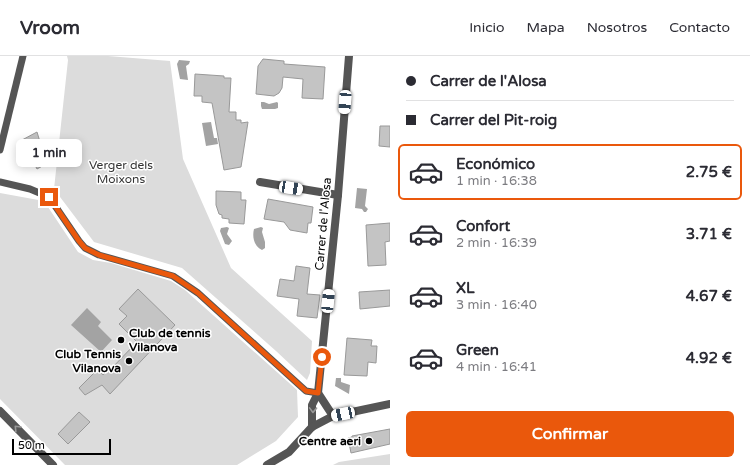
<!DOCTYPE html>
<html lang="es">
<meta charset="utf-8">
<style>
body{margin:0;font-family:"Varela Round",sans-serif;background:#f7f7f7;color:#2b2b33;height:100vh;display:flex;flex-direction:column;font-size:15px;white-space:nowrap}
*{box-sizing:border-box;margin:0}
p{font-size:13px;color:#7c7c81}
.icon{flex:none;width:22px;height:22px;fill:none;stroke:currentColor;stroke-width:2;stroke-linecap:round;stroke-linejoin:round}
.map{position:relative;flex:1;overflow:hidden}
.panel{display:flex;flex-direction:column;background:#fff;width:360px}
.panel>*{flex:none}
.hud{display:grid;align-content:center;height:88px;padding:0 16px;background:#fff}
.scale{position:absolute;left:12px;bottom:10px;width:99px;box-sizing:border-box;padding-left:4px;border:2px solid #000;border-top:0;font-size:11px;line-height:14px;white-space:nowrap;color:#000;-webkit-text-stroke:3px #fff;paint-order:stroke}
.end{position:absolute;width:18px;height:18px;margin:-9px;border:5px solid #ea580c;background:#fff;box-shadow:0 0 0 2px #fff}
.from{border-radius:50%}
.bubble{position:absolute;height:28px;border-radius:6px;background:#fff;box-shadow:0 2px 10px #0003;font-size:13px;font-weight:700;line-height:28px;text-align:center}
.car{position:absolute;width:12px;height:24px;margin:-12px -6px;border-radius:5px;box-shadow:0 0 3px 1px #0007;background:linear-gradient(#fff 24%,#345 0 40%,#fff 0 76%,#345 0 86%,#fff 0)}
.hud b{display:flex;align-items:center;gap:14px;height:38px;font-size:15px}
.hud b+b{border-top:1px solid #e1e1e2}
.hud i{width:10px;height:10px;background:#2b2b33}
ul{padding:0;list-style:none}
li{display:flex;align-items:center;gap:12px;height:56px;margin:0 8px 6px;padding:0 8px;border:2px solid transparent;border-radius:6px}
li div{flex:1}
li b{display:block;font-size:15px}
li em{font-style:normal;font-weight:700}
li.active{border-color:#ea580c}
li>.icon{width:36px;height:36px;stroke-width:1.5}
.cta{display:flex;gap:8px;margin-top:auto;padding:8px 16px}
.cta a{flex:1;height:46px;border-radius:6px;background:#ea580c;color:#fff;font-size:16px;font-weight:700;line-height:46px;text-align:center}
header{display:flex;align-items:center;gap:24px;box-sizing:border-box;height:56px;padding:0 20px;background:#fff;border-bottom:1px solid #e1e1e2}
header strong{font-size:19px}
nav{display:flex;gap:22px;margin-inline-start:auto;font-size:14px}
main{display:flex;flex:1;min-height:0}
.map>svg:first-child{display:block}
.green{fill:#dcdcdc}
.water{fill:#a3a3a3}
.building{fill:#c4c4c4;stroke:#999}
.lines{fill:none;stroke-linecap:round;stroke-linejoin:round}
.service{stroke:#555;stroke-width:7}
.minor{stroke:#555;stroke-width:8}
.oneway{stroke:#999}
.route{stroke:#ea580c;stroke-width:5}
.poi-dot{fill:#000;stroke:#fff;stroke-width:1.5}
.labels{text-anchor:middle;stroke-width:3;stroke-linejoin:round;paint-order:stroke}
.park-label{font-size:12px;fill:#333;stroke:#fff}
.street-label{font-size:12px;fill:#000;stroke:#fff}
.poi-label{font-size:12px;font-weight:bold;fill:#000;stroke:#fff;text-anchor:end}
</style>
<header>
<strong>Vroom</strong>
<nav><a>Inicio</a><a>Mapa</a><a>Nosotros</a><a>Contacto</a></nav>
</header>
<main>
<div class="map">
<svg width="390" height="409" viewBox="0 0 390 409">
<rect width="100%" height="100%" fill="#fff"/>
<g class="green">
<polygon points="67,0 108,0 170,5 183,103 231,212 312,285 310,317 307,324 276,295 182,212 94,186 54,133 68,4"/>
<polygon points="0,137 44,145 78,196 93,204 111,207 171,225 185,234 297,334 298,361 276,385 237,409 65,409 0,343"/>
<polygon points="390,398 390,409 333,409 339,406"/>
</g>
<g class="water">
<polygon points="179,4 190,5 189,8 186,10 188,24 180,23 177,8"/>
<polygon points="261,46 264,46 269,48 277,46 278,47 278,52 275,53 262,53 261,50"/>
<polygon points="211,66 214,82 217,82 218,88 206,90 202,67"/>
<polygon points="357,132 367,133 365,150 368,153 366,156 364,156 362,153 355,152"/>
<polygon points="227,171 229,172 227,178 232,185 229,189 225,188 220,175 221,172"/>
<path d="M 261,171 L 263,172 L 262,176 L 265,186 L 265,192 L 262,194 C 254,190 252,181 254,173 Z"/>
<polygon points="87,252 101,266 98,270 112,284 101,296 71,269"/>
<polygon points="336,322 341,322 341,326 350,329 349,338 335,330"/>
</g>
<g class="building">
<polygon points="263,3 284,5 284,8 325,11 323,43 302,42 303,23 283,21 282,32 279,37 274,40 256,38 258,10"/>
<polygon points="195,18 224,20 224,22 231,22 229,56 236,56 236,64 241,64 241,67 248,66 241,111 224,114 212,47 202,46 202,40 194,40"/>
<polygon points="380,70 390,70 390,91 379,90"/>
<polygon points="37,76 44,99 42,100 46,108 37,113 22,84"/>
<polygon points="216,135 241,136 241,144 246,144 244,168 229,167 229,163 222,162 222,159 219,158 216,149"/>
<polygon points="268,143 313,151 311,167 308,167 307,177 290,174 284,166 264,163"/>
<polygon points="390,167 390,185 385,186 386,209 368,210 366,169"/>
<polygon points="296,210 310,212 307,238 320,239 317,262 297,260 299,243 277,240 280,223 294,225"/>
<polygon points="138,233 175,269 110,338 102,329 85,339 79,332 98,313 103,319 108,314 109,315 137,286 119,268 127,260 119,253"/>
<polygon points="390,234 390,250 360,253 359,236"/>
<polygon points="347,282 372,284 371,290 377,290 376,307 368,306 367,320 344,319"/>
<polygon points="79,356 90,366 68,388 58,378"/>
<polygon points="390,373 390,388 351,397 348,382 352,381 352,380"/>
</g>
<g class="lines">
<g class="service">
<polyline points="0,94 23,0"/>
<polyline points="0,126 30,133 49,141 79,185 85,192 99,199 173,220 198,237 306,335 318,337"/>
</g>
<g class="minor">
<polyline points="260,126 338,139"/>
<polyline points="318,337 333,360"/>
<polyline points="0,355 53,409"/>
<polyline points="312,371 312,349 318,337 338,139 349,0"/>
<polyline points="267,409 289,396 312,371 333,360 390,348"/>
</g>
</g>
<defs><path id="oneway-chevron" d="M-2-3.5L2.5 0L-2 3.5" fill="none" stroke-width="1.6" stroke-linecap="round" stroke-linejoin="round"/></defs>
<g class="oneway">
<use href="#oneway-chevron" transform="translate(313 354) rotate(92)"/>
<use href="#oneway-chevron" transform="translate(17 372) rotate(-134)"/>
</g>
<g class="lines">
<polyline class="route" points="49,141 79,185 85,192 99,199 173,220 198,237 306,335 318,337 322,301"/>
</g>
<g class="poi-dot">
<circle cx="121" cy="284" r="4"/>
<circle cx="129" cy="305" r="4"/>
<circle cx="369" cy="385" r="4"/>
</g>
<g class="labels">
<g class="park-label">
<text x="121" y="113">Verger dels<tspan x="121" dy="14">Moixons</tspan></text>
</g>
<g class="street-label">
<text transform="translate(323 168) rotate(-85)" y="4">Carrer de l'Alosa</text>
</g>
<g class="poi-label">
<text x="129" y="281" text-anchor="start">Club de tennis<tspan x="129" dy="14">Vilanova</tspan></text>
<text x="121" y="302">Club Tennis<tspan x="121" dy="14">Vilanova</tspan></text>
<text x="361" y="389">Centre aeri</text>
</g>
</g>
</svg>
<div class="scale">50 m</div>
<i class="end from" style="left:322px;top:301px"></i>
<i class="end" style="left:49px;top:141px"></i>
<div class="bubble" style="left:16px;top:83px;width:66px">1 min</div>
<i class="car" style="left:345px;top:46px;rotate:184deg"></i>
<i class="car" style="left:291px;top:132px;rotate:99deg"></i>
<i class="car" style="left:328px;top:245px;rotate:6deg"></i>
<i class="car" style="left:343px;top:358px;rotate:258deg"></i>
</div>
<section class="panel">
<div class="hud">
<b><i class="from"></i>Carrer de l'Alosa</b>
<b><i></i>Carrer del Pit-roig</b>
</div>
<ul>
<li class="active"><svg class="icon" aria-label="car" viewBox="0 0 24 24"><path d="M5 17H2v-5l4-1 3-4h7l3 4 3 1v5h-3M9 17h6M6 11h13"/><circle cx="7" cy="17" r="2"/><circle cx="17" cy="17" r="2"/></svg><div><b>Económico</b><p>1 min · 16:38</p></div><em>2.75 €</em></li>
<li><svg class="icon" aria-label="car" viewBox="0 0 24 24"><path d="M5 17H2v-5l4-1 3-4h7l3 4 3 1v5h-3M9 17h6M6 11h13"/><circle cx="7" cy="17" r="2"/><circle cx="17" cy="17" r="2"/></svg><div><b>Confort</b><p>2 min · 16:39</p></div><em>3.71 €</em></li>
<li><svg class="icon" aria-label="car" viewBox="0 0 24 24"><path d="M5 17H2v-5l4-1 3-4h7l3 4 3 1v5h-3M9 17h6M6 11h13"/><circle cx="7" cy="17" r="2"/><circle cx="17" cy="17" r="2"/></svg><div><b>XL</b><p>3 min · 16:40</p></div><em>4.67 €</em></li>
<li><svg class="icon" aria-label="car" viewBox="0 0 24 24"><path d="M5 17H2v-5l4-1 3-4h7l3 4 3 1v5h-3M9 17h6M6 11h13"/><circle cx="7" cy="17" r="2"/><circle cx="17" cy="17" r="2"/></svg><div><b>Green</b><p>4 min · 16:41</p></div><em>4.92 €</em></li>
</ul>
<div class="cta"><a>Confirmar</a></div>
</section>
</main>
